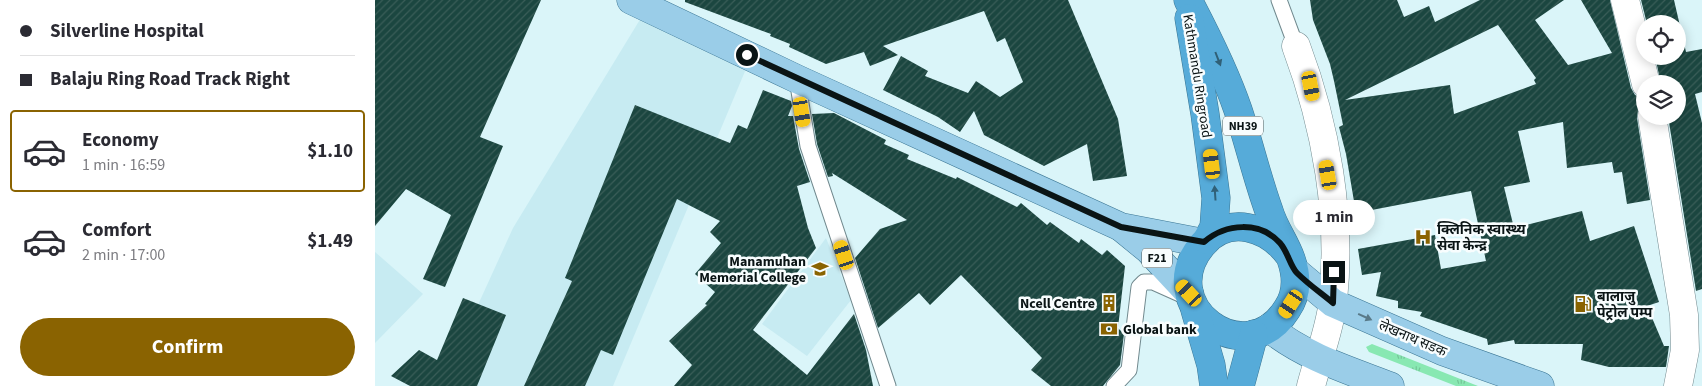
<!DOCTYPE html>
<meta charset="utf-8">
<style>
body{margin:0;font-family:"Source Sans 3","Noto Sans Devanagari",sans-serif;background:#f2f2f3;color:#2b2b33;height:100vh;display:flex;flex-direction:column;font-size:19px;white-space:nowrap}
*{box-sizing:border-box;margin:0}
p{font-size:16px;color:#7c7c81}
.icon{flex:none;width:28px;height:28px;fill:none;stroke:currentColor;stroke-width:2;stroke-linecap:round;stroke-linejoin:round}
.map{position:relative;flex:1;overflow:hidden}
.panel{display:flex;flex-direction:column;background:#fff;width:375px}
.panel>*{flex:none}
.guide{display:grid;align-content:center;height:110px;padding:0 20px;background:#fff}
.controls{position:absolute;left:1261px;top:15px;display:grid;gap:10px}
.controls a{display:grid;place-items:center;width:50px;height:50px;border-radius:50%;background:#fff;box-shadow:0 2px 12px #0003;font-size:25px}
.end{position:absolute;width:22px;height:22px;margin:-11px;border:6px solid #0a1415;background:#fff;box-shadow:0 0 0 2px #fff}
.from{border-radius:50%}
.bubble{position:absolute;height:35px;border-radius:18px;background:#fff;box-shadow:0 2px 12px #0003;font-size:16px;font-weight:700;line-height:35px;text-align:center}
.car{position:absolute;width:15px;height:30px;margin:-15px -8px;border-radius:6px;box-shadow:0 0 4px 1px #0007;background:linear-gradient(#f5c518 24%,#345 0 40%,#f5c518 0 76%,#345 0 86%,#f5c518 0)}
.guide b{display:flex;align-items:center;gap:18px;height:48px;font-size:19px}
.guide b+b{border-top:1px solid #e1e1e2}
.guide i{width:12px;height:12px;background:#2b2b33}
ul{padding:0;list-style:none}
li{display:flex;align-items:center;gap:15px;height:82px;margin:0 10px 8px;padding:0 10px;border:2px solid transparent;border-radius:5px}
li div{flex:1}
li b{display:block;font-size:19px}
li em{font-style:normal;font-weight:700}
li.active{border-color:#8a6301}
li>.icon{width:45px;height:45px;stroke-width:1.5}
.primary-button{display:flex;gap:10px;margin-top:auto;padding:10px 20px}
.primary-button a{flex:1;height:58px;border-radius:30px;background:#8a6301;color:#fff;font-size:20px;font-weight:700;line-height:58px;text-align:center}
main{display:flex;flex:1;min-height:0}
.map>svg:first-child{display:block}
.built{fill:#c7ebf2}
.grass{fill:url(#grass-tufts)}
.building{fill:url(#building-hatch);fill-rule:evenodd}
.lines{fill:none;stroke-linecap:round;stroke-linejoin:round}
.lane-casing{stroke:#71898e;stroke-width:17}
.street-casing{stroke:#71898e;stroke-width:29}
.primary-casing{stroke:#3b7694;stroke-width:29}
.highway-casing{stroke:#3b7694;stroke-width:29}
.lane{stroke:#fff;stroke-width:15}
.street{stroke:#fff;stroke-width:28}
.primary{stroke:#9acde8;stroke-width:28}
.highway{stroke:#56abd9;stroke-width:28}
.oneway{fill:#306077}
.oneway2{fill:#597a89}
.route{stroke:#0a1415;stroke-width:6}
.labels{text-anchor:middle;stroke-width:5;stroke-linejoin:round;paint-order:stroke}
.shield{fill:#f8fdfe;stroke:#515a5b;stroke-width:1}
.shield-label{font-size:12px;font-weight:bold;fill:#0a1415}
.street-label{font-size:14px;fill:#0a1415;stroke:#f8fdfe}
.poi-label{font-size:14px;font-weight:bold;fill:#0a1415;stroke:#f8fdfe;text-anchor:start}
</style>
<main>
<section class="panel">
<div class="guide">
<b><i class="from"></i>Silverline Hospital</b>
<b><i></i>Balaju Ring Road Track Right</b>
</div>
<ul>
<li class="active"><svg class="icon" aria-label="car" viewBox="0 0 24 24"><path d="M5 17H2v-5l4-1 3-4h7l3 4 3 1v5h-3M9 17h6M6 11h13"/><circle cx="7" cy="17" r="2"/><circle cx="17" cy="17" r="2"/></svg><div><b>Economy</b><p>1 min · 16:59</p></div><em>$1.10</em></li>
<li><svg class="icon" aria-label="car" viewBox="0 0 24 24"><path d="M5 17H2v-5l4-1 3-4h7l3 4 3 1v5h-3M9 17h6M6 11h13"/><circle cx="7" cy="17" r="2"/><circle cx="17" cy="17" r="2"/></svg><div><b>Comfort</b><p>2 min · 17:00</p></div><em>$1.49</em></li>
</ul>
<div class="primary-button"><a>Confirm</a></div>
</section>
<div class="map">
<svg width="1327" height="386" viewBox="0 0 1327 386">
<defs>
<pattern id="grass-tufts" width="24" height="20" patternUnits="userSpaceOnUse" patternTransform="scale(1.25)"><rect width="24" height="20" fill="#88e8b2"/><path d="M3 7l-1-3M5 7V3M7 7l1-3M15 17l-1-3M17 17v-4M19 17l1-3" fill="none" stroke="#74c698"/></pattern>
<pattern id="building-hatch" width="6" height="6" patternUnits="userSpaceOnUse" patternTransform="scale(1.25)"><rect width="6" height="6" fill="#1b4640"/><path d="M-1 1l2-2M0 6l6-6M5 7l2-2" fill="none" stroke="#3a5d58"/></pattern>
</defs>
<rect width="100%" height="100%" fill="#daf5f9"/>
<g class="built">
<polygon points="272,8 376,57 238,386 66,386 138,228"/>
<polygon points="451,238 476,300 432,356 387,324"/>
<polygon points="0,252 48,294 0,343"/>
</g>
<polygon class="grass" points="997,344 1103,386 1081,386 994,352 991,347"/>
<g class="building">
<polygon points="0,0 166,0 105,137 128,146 70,287 48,279 76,215 31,189 0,226"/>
<polygon points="310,0 693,0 743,119 752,176 718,181 712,144 669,166 609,135 599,111 585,132 563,117 508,90 526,56 553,71 550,76 593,93 601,81 625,97 648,82 630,38 622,42 609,11 508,46 523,55 495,66 489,52 451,64 414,47 415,44 395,36 396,34 310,2"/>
<path d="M 935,0 L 1022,0 L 1029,17 L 1054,6 L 1060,22 L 1105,0 L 1189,0 L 1160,20 L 1193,65 L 1237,53 L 1206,0 L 1235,0 L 1256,88 L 1260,95 L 1270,99 L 1270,103 L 1263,110 L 1262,118 L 1275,200 L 1252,204 L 1247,172 L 1239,173 L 1237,162 L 1192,168 L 1188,122 L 1143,131 L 1155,182 L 1129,187 L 1139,228 L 1207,211 L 1215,241 L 1259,226 L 1284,302 L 1272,306 L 1289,346 L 1294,346 L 1291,367 L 1234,367 L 1206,360 L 1208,344 L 1140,344 L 1139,340 L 1113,345 L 1112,339 L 1045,316 L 1047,312 L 1023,308 L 1023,301 L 1001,296 L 1006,272 L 987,275 L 983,249 L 1060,235 L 1066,269 L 1111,261 L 1096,191 L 981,213 L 971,154 L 964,127 L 968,125 L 959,81 L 955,64 L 938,20 ZM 1123,25 L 1161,78 L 1159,80 L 1161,84 L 1079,114 L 1075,85 L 970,100 Z"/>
<polygon points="1266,0 1299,0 1311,52 1327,49 1327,92 1320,94 1327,123 1327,289 1321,291 1293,116 1302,116 1302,84 1286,84 1280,56 1302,56 1302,24 1272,24"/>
<polygon points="388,90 416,101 417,106 413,116 418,116 424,149 435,182 422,186 433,228 441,248 378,330 432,375 479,314 491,350 498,386 299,386 317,365 294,341 332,305 330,304 340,292 320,274 346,243 335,232 345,221 302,199 238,355 226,350 210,386 149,386 197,281 190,278 260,105 355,143 363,125 372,129"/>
<polygon points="459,113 511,140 509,144 534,155 532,159 581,179 582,177 642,207 646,203 672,225 675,222 704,243 706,239 727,255 732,250 750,266 743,328 749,334 745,365 728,386 676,386 656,370 667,358 586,275 555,305 544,293 503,328 480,258 505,229 532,220 457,173 458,176 453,177 442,144 437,114"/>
<polygon points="88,298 131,315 102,386 35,386 16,376 44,350 62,360"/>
</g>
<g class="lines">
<g class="lane-casing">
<g id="lane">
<polyline points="904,0 921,46"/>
<polyline points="422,79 433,146 513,386"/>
<polyline points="739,386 754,370 764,287 769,282 778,282 807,295"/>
</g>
</g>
<g class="street-casing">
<g id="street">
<polyline points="1250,0 1271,84"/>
<path d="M 921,46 C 951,126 967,216 958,301 C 955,329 943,359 936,386"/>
<polyline points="1277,116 1309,315 1310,350 1303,386"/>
</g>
</g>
<g class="primary-casing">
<g id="primary">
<polyline points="256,0 422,79 746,227 829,243"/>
<polyline points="747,228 774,250 814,293"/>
<polyline points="920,271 958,303 1067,351 1165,386"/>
<path d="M 894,328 C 930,357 973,370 1015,386"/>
</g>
</g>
<g class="highway-casing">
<g id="highway">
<path d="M 813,0 C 832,36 850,72 863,110 C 874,143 882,178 894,211 C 899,228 910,242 916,259 C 922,276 923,293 912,309 C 871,375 776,305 828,244 C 854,214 893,227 914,255"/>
<polyline points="814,18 830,114 841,198 839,227 832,240"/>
<polyline points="820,310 836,365 839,386"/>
<polyline points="865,386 879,334"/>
</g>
</g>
<use href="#lane" class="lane"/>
<use href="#street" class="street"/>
<use href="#primary" class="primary"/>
<use href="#highway" class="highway"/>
</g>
<defs><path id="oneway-solid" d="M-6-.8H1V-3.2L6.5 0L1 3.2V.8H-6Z" transform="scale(1.25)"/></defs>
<g class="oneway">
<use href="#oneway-solid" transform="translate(843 59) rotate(69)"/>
<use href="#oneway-solid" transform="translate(840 193) rotate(-94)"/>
</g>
<use class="oneway2" href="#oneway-solid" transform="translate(990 317) rotate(24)"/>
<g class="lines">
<path class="route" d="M 372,55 L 746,227 L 829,242 C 851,223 885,221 905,243 C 913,252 915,266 922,273 C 933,284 946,293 958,303 L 959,272"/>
</g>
<defs>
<g id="hospital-bare" transform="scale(1.35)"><path d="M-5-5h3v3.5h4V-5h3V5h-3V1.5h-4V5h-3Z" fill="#8a6301" stroke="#f8fdfe" stroke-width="2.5" paint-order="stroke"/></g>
<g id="school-bare" transform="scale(1.35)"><path d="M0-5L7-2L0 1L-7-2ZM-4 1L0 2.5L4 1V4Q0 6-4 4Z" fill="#8a6301" stroke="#f8fdfe" stroke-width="2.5" paint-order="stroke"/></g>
<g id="building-bare" transform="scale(1.35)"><path d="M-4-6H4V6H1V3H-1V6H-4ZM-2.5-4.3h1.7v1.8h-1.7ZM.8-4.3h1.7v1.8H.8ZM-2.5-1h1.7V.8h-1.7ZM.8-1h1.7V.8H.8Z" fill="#8a6301" stroke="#f8fdfe" stroke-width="2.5" paint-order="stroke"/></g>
<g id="fuel-bare" transform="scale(1.35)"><path d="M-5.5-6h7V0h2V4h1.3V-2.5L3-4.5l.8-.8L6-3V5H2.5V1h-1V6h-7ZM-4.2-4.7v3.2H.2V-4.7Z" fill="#8a6301" stroke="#f8fdfe" stroke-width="2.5" paint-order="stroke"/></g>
<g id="bank-bare" transform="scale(1.35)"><path d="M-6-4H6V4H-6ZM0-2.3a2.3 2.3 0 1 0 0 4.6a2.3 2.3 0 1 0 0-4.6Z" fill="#8a6301" stroke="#f8fdfe" stroke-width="2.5" paint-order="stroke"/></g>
</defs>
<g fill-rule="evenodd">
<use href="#hospital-bare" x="1048" y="237"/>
<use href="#school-bare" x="445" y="269"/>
<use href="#building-bare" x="734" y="303"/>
<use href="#fuel-bare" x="1208" y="304"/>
<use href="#bank-bare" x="734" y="329"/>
</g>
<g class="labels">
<g class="shield">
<rect x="848" y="116.5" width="40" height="19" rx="4"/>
<rect x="767" y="248.5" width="30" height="19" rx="4"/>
</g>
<g class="shield-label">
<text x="868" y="130">NH39</text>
<text x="782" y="262">F21</text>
</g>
<g class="street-label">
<text transform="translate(823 76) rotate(81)" y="5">Kathmandu Ringroad</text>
<text transform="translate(1038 338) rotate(23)" y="5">लेखनाथ सडक</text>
</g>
<g class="poi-label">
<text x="1062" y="234">क्लिनिक स्वास्थ्य<tspan x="1062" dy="16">सेवा केन्द्र</tspan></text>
<text x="431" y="266" text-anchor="end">Manamuhan<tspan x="431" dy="16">Memorial College</tspan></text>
<text x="1222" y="301">बालाजु<tspan x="1222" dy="16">पेट्रोल पम्प</tspan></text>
<text x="720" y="308" text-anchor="end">Ncell Centre</text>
<text x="748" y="334">Global bank</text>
</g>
</g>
</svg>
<div class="controls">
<a><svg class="icon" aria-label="locate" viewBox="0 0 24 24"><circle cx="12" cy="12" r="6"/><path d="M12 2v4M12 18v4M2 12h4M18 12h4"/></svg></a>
<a><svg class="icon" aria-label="layers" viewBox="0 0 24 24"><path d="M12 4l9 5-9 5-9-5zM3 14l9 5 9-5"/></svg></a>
</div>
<i class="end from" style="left:372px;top:55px"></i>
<i class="end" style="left:959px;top:272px"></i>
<div class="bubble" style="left:918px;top:200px;width:82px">1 min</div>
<i class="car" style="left:936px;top:86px;rotate:169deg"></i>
<i class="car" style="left:427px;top:112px;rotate:171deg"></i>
<i class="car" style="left:837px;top:164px;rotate:353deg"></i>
<i class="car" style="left:953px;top:175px;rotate:350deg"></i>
<i class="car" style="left:469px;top:255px;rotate:342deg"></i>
<i class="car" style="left:814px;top:293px;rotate:317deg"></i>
<i class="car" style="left:916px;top:304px;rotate:213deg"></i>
</div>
</main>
